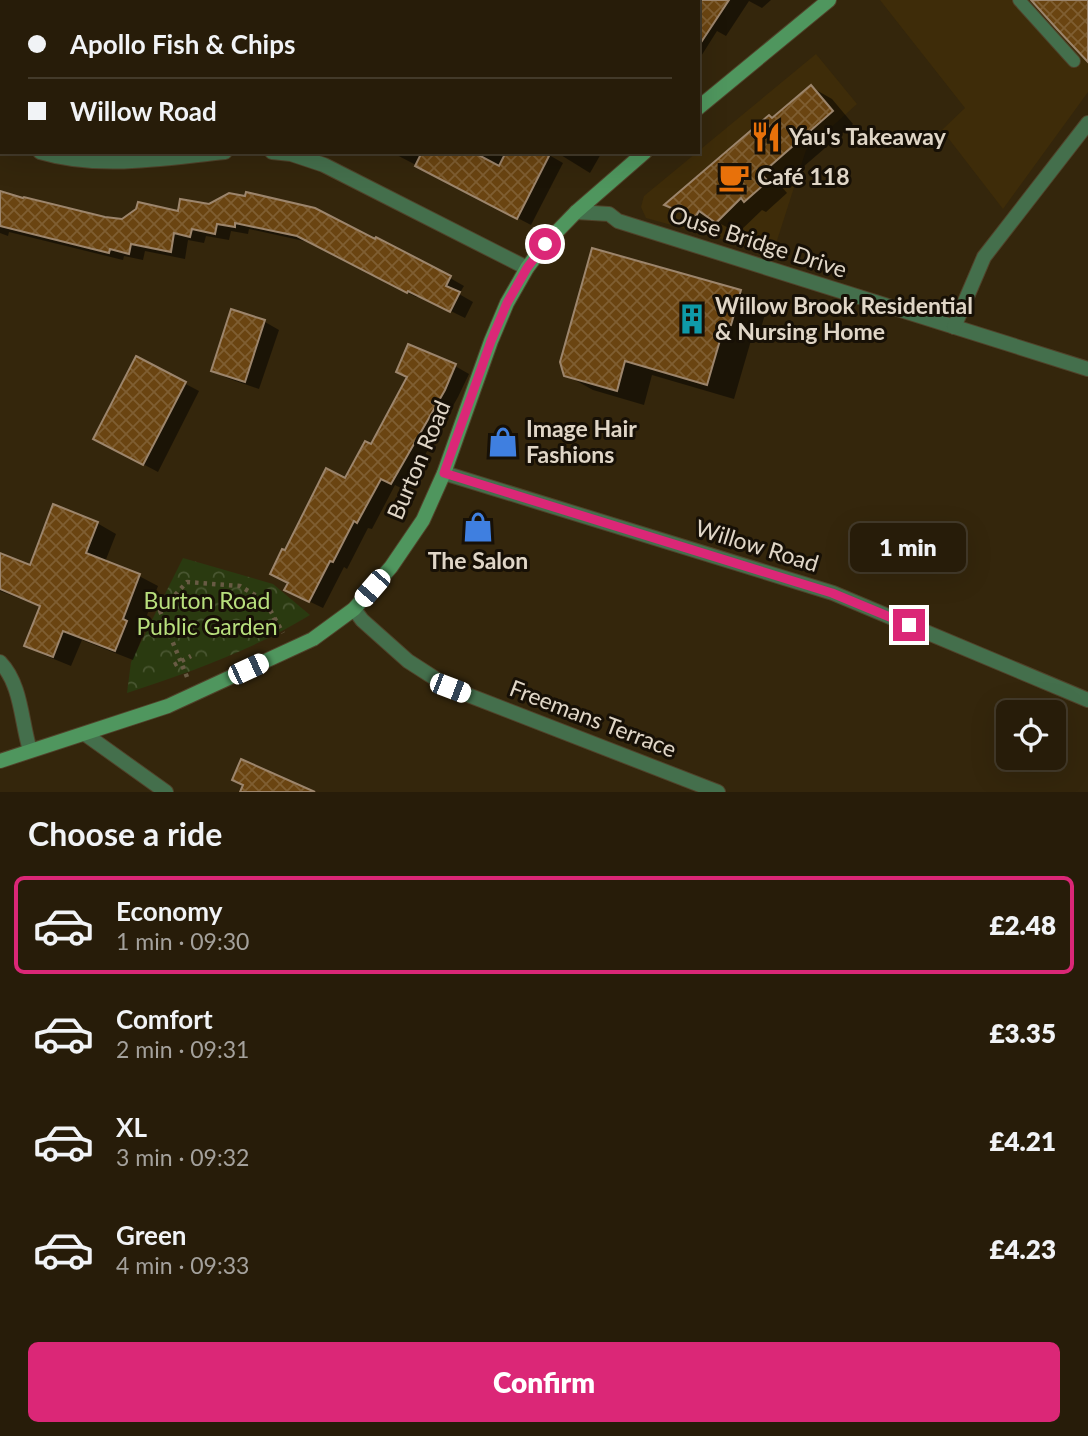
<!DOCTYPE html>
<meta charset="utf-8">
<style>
body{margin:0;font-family:Lato,sans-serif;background:#2f2512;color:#f1f3f6;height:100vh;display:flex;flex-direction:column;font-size:26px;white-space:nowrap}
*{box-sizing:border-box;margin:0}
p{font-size:23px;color:#a4a19c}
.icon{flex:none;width:38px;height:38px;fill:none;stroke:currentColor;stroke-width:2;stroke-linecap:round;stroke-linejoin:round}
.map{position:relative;height:792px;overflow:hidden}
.drawer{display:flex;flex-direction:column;background:#271c09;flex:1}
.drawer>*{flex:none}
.hud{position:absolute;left:0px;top:0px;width:700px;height:154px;box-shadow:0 7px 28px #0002,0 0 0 2px #433a2a;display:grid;align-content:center;height:154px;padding:0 28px;background:#271c09}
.controls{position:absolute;left:996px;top:700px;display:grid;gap:14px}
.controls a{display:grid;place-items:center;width:70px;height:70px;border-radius:10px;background:#271c09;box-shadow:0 7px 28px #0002,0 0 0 2px #433a2a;font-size:35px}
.end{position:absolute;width:32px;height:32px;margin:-16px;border:9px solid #db2777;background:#fff;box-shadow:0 0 0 4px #fff}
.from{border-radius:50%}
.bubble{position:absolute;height:49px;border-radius:10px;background:#271c09;box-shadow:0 7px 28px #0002,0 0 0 2px #433a2a;font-size:23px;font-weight:800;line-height:49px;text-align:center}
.car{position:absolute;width:21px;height:42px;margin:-21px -10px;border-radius:9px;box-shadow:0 0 5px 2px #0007;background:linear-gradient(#fff 24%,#345 0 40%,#fff 0 76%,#345 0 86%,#fff 0)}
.hud b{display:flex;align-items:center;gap:24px;height:66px;font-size:26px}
.hud b+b{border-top:2px solid #433a2a}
.hud i{width:18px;height:18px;background:#f1f3f6}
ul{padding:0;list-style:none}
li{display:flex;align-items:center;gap:21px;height:98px;margin:0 14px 10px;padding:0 14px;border:4px solid transparent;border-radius:10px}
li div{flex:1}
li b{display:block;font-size:26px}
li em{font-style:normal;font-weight:800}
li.selected{border-color:#db2777}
li>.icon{width:63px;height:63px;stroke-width:1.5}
h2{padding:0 28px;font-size:32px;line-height:84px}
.primary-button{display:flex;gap:14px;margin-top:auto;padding:14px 28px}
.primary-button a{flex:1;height:80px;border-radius:10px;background:#db2777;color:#fff;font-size:28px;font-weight:800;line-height:80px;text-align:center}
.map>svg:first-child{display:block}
.built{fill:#3e2c09}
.forest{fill:url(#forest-crowns)}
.shadow{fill:#0007}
.building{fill:url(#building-cross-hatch);stroke:#9c856c;stroke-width:2}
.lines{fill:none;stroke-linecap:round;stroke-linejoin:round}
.service-casing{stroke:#50422a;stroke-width:14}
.minor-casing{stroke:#50422a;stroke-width:16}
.secondary-casing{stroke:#50422a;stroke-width:16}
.path{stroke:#685b44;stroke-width:4.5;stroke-dasharray:3.5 5;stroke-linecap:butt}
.service{stroke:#446f4c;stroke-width:12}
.minor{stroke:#446f4c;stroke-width:14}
.secondary{stroke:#4f965e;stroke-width:14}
.route{stroke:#db2777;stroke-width:9}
.labels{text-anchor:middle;stroke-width:6;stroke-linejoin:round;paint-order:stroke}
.poi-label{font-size:23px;font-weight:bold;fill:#e0d6c7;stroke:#171006;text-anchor:start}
.street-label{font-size:23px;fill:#e0d6c7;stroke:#171006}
.park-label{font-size:23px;fill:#b8df7d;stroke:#171006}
</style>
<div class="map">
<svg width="1088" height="792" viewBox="0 0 1088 792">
<defs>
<pattern id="forest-crowns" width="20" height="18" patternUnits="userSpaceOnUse" patternTransform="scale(1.75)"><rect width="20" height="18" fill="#2a3a10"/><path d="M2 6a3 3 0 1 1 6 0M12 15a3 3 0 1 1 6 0" fill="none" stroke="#495631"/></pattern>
<pattern id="building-cross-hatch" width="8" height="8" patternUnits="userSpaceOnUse" patternTransform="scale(1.75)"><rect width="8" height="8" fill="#6a4411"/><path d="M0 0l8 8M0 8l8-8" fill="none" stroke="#7f5e32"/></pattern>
</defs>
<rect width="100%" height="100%" fill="#34260c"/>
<g class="built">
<polygon points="880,0 1088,0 1088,92 1003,209 942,130 965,108"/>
<polygon points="816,54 857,104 806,150 773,253 646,218 641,207 644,196"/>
</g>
<path class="forest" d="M 183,558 L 273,584 L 310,615 C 253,650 190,672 127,693 L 131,662 Z"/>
<g class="shadow">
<polygon points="243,0 314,0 318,2 242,2"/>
<polygon points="489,0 548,0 551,2 488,2"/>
<polygon points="694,0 771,0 762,8 749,1 726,36 717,31 698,61 698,2 692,2"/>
<polygon points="0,27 2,28 2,87 0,87"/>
<polygon points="811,87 832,99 853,124 781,186 787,193 766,212 762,210 738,233 719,223 717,228 687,216 667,204 773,120"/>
<polygon points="391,152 511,152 549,155 563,163 531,225"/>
<polygon points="556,152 602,152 590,173"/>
<polygon points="0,193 105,219 122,221 179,213 181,201 450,278 464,286 459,294 473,302 465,318 422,297 416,297 313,243 249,229 248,234 231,231 229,240 206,236 204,243 188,240 185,259 145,251 143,260 124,256 123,260 9,232 8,236 0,233"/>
<polygon points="740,292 767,307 758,339 752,337 734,399 652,375 644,405 593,390 566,375"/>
<polygon points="232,311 265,322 279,330 259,389 227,378 213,370"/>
<polygon points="136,358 199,391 158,472 109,446"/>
<polygon points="455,366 469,374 458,397 405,490 395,485 372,529 368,528 347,569 344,567 323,608 300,597 289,583 286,553 346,480 371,446"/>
<polygon points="97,523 116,534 105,562 139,576 158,586 141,631 144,633 133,660 82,640 71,666 44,655 26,645 41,607 0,591 0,555 31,568"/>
</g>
<g class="building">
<polygon points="698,0 729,0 698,47"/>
<polygon points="1031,0 1088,0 1088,62 1058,30"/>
<polygon points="811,85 833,111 761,174 768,181 744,202 741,198 716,223 699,211 695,218 664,205 769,115 772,118"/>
<polygon points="422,152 473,152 499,166 506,152 551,152 517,219 415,166"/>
<polygon points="0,191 23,198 24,197 105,217 122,219 136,209 138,202 178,211 180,199 209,204 229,193 245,196 246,192 315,208 375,239 376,237 451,276 446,286 460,292 450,312 408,291 407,293 297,236 235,223 235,227 217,224 215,234 192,229 190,237 174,233 171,252 131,244 129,254 110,249 109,253 0,226"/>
<polygon points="592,248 741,290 731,325 725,323 707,385 625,361 617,391 564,376 560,362"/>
<polygon points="231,309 265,320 245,382 211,371"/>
<polygon points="408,344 456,364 445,390 391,484 381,479 357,523 354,521 333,562 330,561 309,602 284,590 288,583 270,574 282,549 285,550 326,468 345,478 365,441 371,444 407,377 396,372"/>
<polygon points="136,356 186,382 143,465 93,439"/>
<polygon points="53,504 98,522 86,553 140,574 123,619 127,621 115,651 63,631 53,657 24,646 40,606 0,589 0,553 30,565"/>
<polygon points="241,759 315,792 240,792 243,785 232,780"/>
</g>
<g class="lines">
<g class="service-casing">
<g id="service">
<polyline points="1019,0 1074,61"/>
<polyline points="566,2 567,0"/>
</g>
</g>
<g class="minor-casing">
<g id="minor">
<polyline points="391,0 394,2"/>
<polyline points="0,139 2,140"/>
<path d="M 40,152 C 100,170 164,158 225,152"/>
<polyline points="272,152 291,154 324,165 527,268"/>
<polyline points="576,212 609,214 618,221 1088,369"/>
<polyline points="954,327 984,257 1088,123"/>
<polyline points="444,473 833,593 1088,700"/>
<polyline points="354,609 362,620 408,661 450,688 718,792"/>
<path d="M 0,662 C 22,685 21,722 30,750"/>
<polyline points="85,734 166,792"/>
</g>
</g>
<g class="secondary-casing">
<g id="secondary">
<polyline points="698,108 829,0"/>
<polyline points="0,761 168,706 313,639 354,609 391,567 423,520 444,473 491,341 507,303 527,268 545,244 576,212 645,152"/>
</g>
</g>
<g class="path">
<polyline points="265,624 276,619"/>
<polyline points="174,665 191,656"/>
<polyline points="187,677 160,611 187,582 240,586 265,601 283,633"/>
</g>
<use href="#service" class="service"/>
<use href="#minor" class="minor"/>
<use href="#secondary" class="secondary"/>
</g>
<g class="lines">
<polyline class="route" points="545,244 527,268 507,303 491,341 444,473 832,593 909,625"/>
</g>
<defs>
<g id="restaurant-bare" transform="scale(2.415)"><path d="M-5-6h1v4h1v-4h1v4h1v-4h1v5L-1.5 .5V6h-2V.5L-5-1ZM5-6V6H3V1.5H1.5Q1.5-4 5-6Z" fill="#e8710a" stroke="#171006" stroke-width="2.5" paint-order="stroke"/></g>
<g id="cafe-bare" transform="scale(2.415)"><path d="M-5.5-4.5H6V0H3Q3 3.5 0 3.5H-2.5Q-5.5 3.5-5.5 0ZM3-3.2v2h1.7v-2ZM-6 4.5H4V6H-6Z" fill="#e8710a" stroke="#171006" stroke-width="2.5" paint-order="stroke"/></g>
<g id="building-bare" transform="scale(2.415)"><path d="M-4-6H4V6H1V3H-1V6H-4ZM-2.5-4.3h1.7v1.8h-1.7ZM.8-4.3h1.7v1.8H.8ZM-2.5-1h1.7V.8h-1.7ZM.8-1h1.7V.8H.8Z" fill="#0f9aa8" stroke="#171006" stroke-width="2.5" paint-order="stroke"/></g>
<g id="shop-bare" transform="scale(2.415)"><path d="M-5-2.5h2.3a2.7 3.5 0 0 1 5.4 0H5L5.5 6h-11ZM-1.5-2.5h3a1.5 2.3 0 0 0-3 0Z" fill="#3f7fe0" stroke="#171006" stroke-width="2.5" paint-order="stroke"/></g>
</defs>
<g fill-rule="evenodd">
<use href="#restaurant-bare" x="766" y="137"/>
<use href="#cafe-bare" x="734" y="177"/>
<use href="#building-bare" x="692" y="319"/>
<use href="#shop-bare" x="503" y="442"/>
<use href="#shop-bare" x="478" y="527"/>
</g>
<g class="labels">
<g class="poi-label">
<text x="789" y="145">Yau's Takeaway</text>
<text x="757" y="185">Café 118</text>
<text x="715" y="314">Willow Brook Residential<tspan x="715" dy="26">&amp; Nursing Home</tspan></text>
<text x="526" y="437">Image Hair<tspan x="526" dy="26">Fashions</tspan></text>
<text x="478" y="569" text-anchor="middle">The Salon</text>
</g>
<g class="street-label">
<text transform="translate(758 242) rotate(18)" y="8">Ouse Bridge Drive</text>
<text transform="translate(419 460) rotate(-67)" y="8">Burton Road</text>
<text transform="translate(757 546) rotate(17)" y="8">Willow Road</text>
<text transform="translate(593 719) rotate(21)" y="8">Freemans Terrace</text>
</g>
<g class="park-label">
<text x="207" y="609">Burton Road<tspan x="207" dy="26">Public Garden</tspan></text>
</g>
</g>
</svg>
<div class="controls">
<a><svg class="icon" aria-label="locate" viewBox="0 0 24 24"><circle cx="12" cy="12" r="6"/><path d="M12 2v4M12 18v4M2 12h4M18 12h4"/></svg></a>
</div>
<i class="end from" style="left:545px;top:244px"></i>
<i class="end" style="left:909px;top:625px"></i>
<div class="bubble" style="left:850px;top:523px;width:116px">1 min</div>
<i class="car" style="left:372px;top:588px;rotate:221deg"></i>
<i class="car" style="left:248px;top:669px;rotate:65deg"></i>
<i class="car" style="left:450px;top:688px;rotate:111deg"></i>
<div class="hud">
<b><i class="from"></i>Apollo Fish &amp; Chips</b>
<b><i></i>Willow Road</b>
</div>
</div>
<section class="drawer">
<h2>Choose a ride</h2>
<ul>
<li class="selected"><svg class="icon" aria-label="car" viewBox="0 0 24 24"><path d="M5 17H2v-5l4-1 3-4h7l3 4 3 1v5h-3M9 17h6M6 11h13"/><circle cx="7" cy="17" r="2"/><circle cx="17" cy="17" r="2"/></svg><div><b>Economy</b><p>1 min · 09:30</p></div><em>£2.48</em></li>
<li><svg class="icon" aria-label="car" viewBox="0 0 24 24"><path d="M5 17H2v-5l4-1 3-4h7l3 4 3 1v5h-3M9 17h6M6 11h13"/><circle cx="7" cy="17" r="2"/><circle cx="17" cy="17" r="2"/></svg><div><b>Comfort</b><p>2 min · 09:31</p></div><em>£3.35</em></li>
<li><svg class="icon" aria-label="car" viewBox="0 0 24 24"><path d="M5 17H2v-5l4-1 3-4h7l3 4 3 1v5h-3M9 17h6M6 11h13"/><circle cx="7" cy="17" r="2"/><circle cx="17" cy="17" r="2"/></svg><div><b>XL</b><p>3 min · 09:32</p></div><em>£4.21</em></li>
<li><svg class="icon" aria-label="car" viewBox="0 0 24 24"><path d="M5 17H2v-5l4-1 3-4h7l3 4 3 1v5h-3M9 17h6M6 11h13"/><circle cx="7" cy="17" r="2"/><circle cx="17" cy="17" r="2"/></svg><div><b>Green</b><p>4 min · 09:33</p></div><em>£4.23</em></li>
</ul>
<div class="primary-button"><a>Confirm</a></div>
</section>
